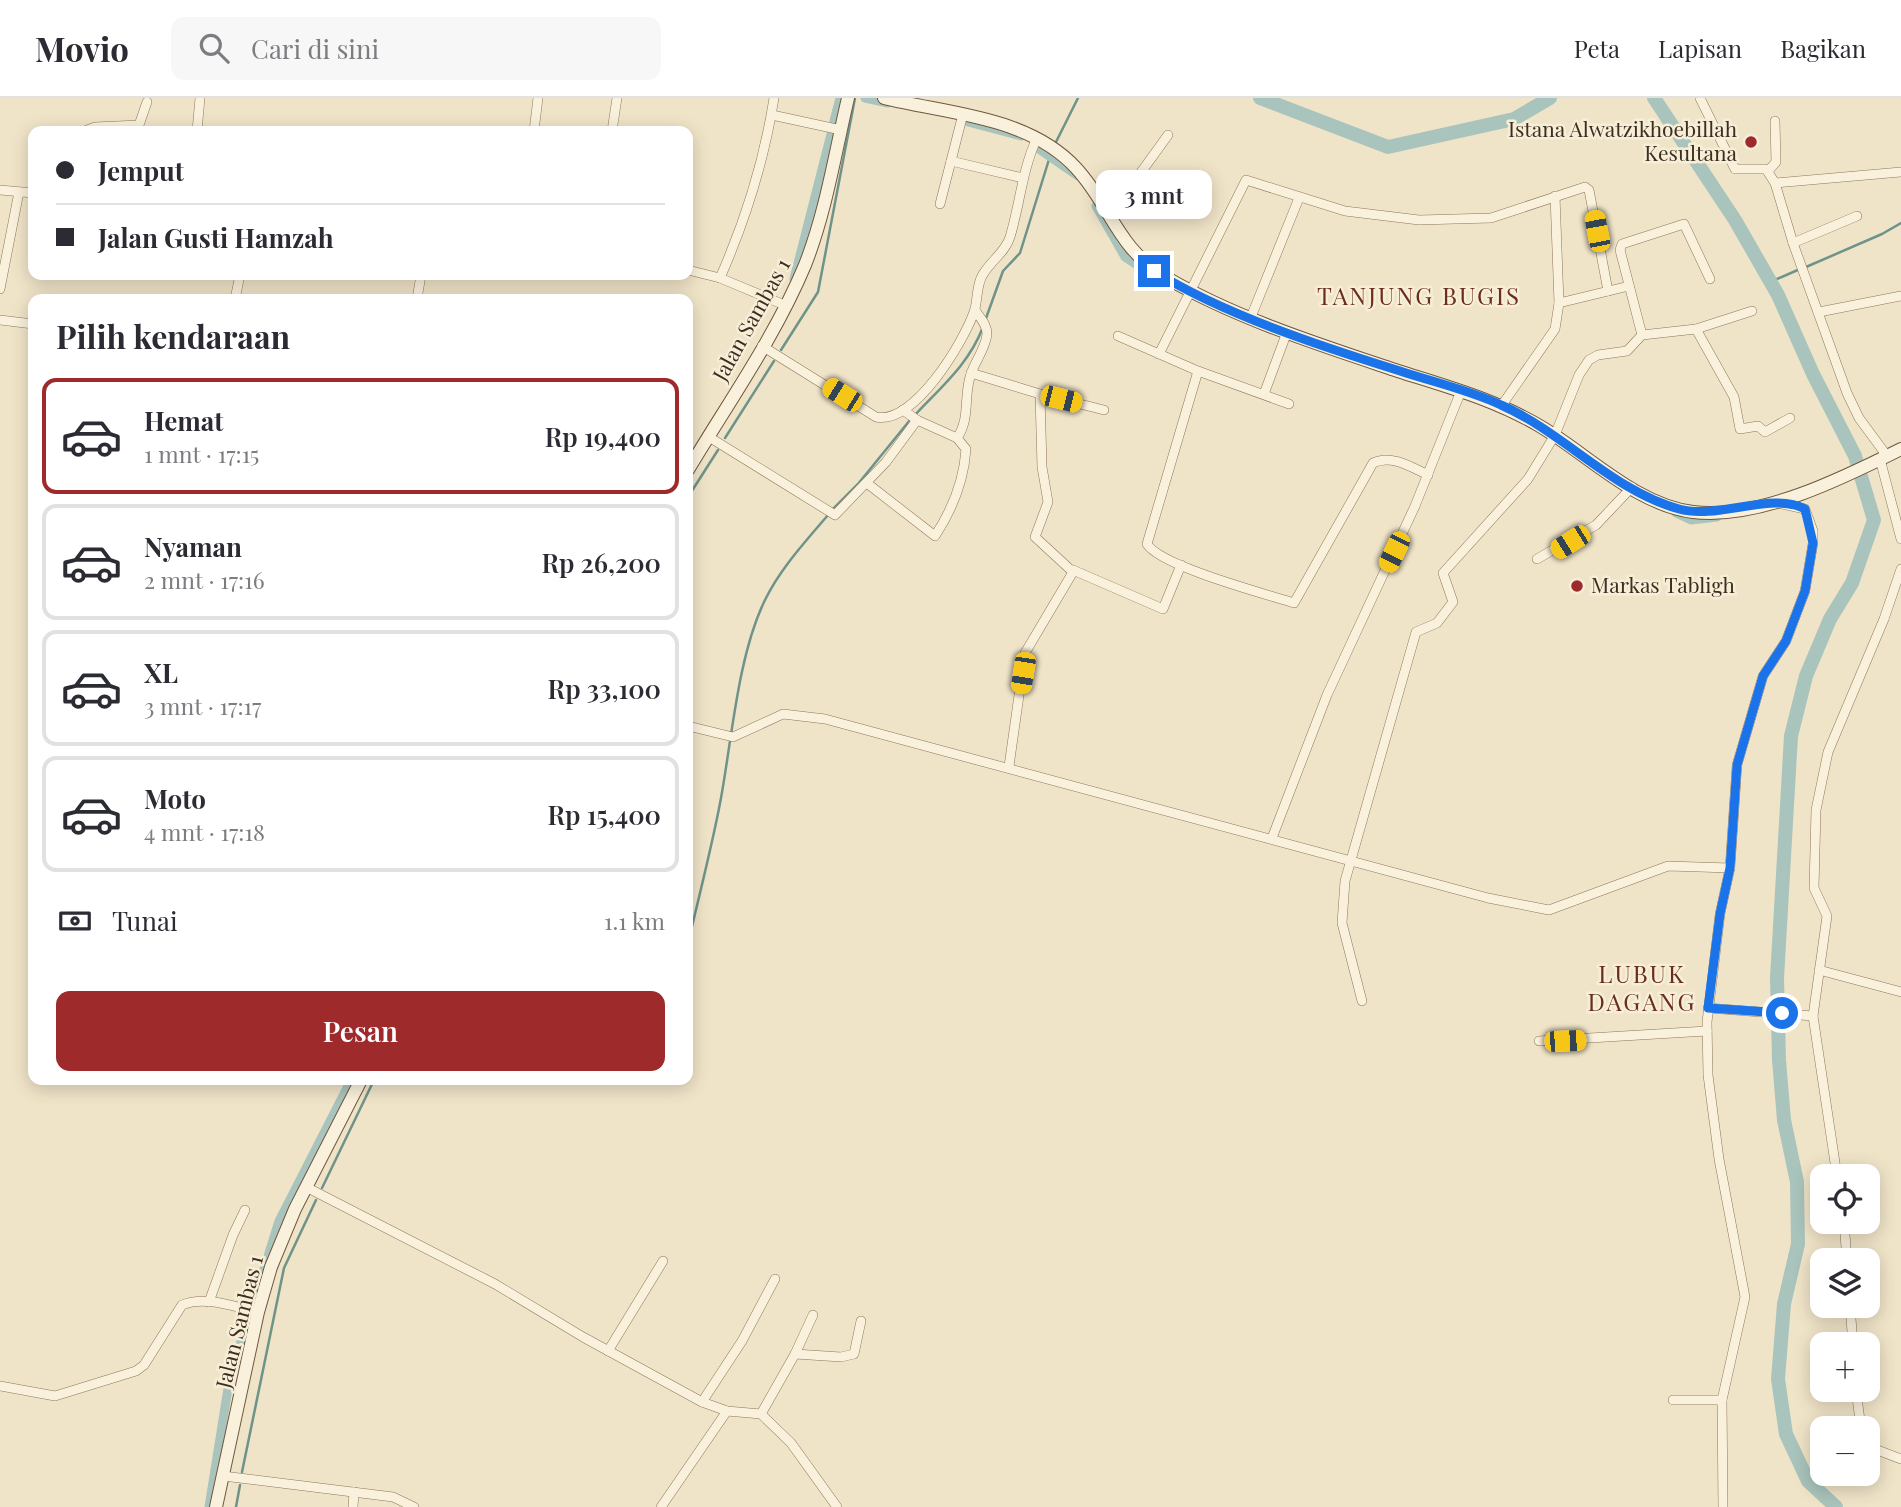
<!DOCTYPE html>
<html lang="id">
<meta charset="utf-8">
<style>
body{margin:0;font-family:"Playfair Display",serif;background:#f7f7f7;color:#2b2b33;height:100vh;display:flex;flex-direction:column;font-size:26px;white-space:nowrap}
*{box-sizing:border-box;margin:0}
p{font-size:23px;color:#7c7c81}
.icon{flex:none;width:38px;height:38px;fill:none;stroke:currentColor;stroke-width:2;stroke-linecap:round;stroke-linejoin:round}
.map{position:relative;flex:1;overflow:hidden}
.panel{position:absolute;left:28px;top:196px;width:665px;height:791px;display:flex;flex-direction:column;background:#fff;border-radius:14px;box-shadow:0 4px 18px #0003}
.panel>*{flex:none}
.guide{position:absolute;left:28px;top:28px;width:665px;height:154px;border-radius:14px;box-shadow:0 4px 18px #0003;display:grid;align-content:center;height:154px;padding:0 28px;background:#fff}
.controls{position:absolute;left:1810px;top:1066px;display:grid;gap:14px}
.controls a{display:grid;place-items:center;width:70px;height:70px;border-radius:14px;background:#fff;box-shadow:0 4px 18px #0003;font-size:35px}
.end{position:absolute;width:32px;height:32px;margin:-16px;border:9px solid #1a73e8;background:#fff;box-shadow:0 0 0 4px #fff}
.from{border-radius:50%}
.bubble{position:absolute;height:49px;border-radius:14px;background:#fff;box-shadow:0 4px 18px #0003;font-size:23px;font-weight:600;line-height:49px;text-align:center}
.car{position:absolute;width:21px;height:42px;margin:-21px -10px;border-radius:9px;box-shadow:0 0 5px 2px #0007;background:linear-gradient(#f5c518 24%,#345 0 40%,#f5c518 0 76%,#345 0 86%,#f5c518 0)}
.guide b{display:flex;align-items:center;gap:24px;height:66px;font-size:26px}
.guide b+b{border-top:2px solid #e1e1e2}
.guide i{width:18px;height:18px;background:#2b2b33}
ul{padding:0;list-style:none}
li{display:flex;align-items:center;gap:21px;height:116px;margin:0 14px 10px;padding:0 14px;border:4px solid #e1e1e2;border-radius:14px}
li div{flex:1}
li b{display:block;font-size:26px}
li em{font-style:normal;font-weight:600}
li.active{border-color:#9e2a2b}
li>.icon{width:63px;height:63px;stroke-width:1.5}
h2{padding:0 28px;font-size:32px;line-height:84px}
.pay{display:flex;align-items:center;gap:18px;height:77px;padding:0 28px;font-size:26px}
.pay p{margin-inline-start:auto}
.action{display:flex;gap:14px;margin-top:auto;padding:14px 28px}
.action a{flex:1;height:80px;border-radius:14px;background:#9e2a2b;color:#fff;font-size:28px;font-weight:600;line-height:80px;text-align:center}
header{display:flex;align-items:center;gap:42px;box-sizing:border-box;height:98px;padding:0 35px;background:#fff;border-bottom:2px solid #e1e1e2}
header strong{font-size:33px}
nav{display:flex;gap:38px;margin-inline-start:auto;font-size:24px}
.search{width:490px;height:63px;background:#f7f7f7;display:flex;align-items:center;gap:18px;box-sizing:border-box;padding:0 24px;border-radius:14px;color:#7c7c81;font-size:26px}
.map>svg:first-child{display:block}
.lines{fill:none;stroke-linecap:round;stroke-linejoin:round}
.stream{stroke:#6f938a;stroke-width:2.5}
.canal{stroke:#a9c4bc;stroke-width:9}
.river{stroke:#a9c4bc;stroke-width:14}
.street-casing{stroke:#8d765c;stroke-width:10}
.secondary-casing{stroke:#6f573f;stroke-width:14}
.street{stroke:#faf1dc;stroke-width:9}
.secondary{stroke:#faf1dc;stroke-width:12}
.route{stroke:#1a73e8;stroke-width:9}
.poi-dot{fill:#9e2a2b;stroke:#f7eed8;stroke-width:2.5}
.labels{text-anchor:middle;stroke-width:5;stroke-linejoin:round;paint-order:stroke}
.poi-label{font-size:21px;fill:#3d2e20;stroke:#f7eed8;text-anchor:end}
.street-label{font-size:21px;fill:#3d2e20;stroke:#f7eed8}
.quarter-label{font-size:24px;letter-spacing:2px;fill:#6b2e1e;stroke:#f7eed8}
</style>
<header>
<strong>Movio</strong>
<div class="search"><svg class="icon" aria-label="search" viewBox="0 0 24 24"><circle cx="10" cy="10" r="6"/><path d="M15 15l6 6"/></svg>Cari di sini</div>
<nav><a>Peta</a><a>Lapisan</a><a>Bagikan</a></nav>
</header>
<div class="map">
<svg width="1901" height="1409" viewBox="0 0 1901 1409">
<rect width="100%" height="100%" fill="#f0e4c8"/>
<g class="lines">
<g class="stream">
<polyline points="1055,46 1078,0"/>
<polyline points="1806,169 1882,136 1901,125"/>
<polyline points="1770,184 1800,171"/>
<polyline points="985,223 1003,173 1020,155 1051,55"/>
<polyline points="781,252 818,194 855,0"/>
<path d="M 915,317 C 941,289 969,266 983,229"/>
<polyline points="725,340 774,263"/>
<polyline points="688,399 718,352"/>
<polyline points="832,412 858,386 910,322"/>
<path d="M 688,846 C 699,797 712,749 721,700 C 732,640 738,557 765,502 C 780,471 805,444 828,417"/>
<polyline points="322,1090 374,982"/>
<polyline points="242,1374 284,1170 316,1102"/>
<polyline points="236,1409 240,1387"/>
</g>
<g class="canal">
<polyline points="865,0 888,5"/>
<polyline points="834,23 840,0"/>
<polyline points="968,24 1021,38"/>
<polyline points="1039,51 1078,78"/>
<polyline points="1096,108 1125,159 1155,179"/>
<polyline points="794,181 831,36"/>
<polyline points="1676,415 1691,422 1717,419"/>
<polyline points="253,1206 279,1123 351,982"/>
<polyline points="209,1409 230,1278 249,1219"/>
</g>
<g class="river">
<polyline points="1260,0 1388,49 1514,21 1550,0"/>
<polyline points="1654,0 1735,122 1778,197 1813,276 1855,358 1874,422 1852,485 1830,521 1806,578 1791,638 1777,880 1779,962 1784,1022 1797,1084 1798,1146 1784,1206 1778,1281 1786,1336 1808,1383 1836,1409"/>
</g>
<g class="street-casing">
<g id="street">
<polyline points="1700,0 1735,71 1766,71 1775,85"/>
<polyline points="772,17 841,32"/>
<polyline points="85,33 95,29 139,27 147,4"/>
<polyline points="197,33 200,0"/>
<polyline points="534,33 538,0"/>
<polyline points="612,33 617,0"/>
<polyline points="951,63 1023,80"/>
<polyline points="1769,72 1776,64 1775,23"/>
<polyline points="0,92 33,95"/>
<polyline points="940,106 963,16"/>
<polyline points="1106,115 1134,84 1168,37"/>
<polyline points="1793,145 1857,118"/>
<polyline points="688,172 720,180 787,208"/>
<path d="M 720,180 C 746,121 764,64 774,0"/>
<polyline points="0,191 19,94"/>
<polyline points="235,201 240,177"/>
<polyline points="417,201 421,177"/>
<polyline points="1559,205 1629,188"/>
<polyline points="1819,214 1901,198"/>
<polyline points="1251,219 1299,100"/>
<polyline points="0,222 33,226"/>
<polyline points="1696,231 1734,299 1740,331 1758,328 1765,334 1790,320"/>
<polyline points="1642,237 1620,152 1622,146 1684,126 1710,181"/>
<polyline points="1118,238 1198,273 1289,306"/>
<path d="M 762,248 L 876,319 C 914,327 963,245 974,214 C 978,203 976,189 982,178 C 990,163 1005,155 1010,139 C 1020,106 1022,72 1037,40"/>
<polyline points="1159,256 1246,82 1345,113 1419,122 1491,120 1585,89 1589,92 1608,193"/>
<path d="M 1198,273 L 1147,446 C 1160,468 1266,496 1294,505 L 1373,365 C 1391,356 1411,369 1428,377"/>
<polyline points="971,275 1040,296 1042,369 1048,404 1035,439 1073,474 1025,555 1009,668"/>
<polyline points="1040,296 1104,312"/>
<polyline points="1264,296 1287,234"/>
<polyline points="1502,307 1555,231 1559,205 1555,98"/>
<path d="M 903,312 L 917,322 L 957,340 C 971,320 963,297 971,276 C 975,263 986,250 987,236 C 987,226 980,220 975,212"/>
<polyline points="709,339 835,417 886,364 917,322"/>
<polyline points="1887,358 1859,320 1847,295 1793,145 1775,85 1901,74"/>
<polyline points="1880,361 1901,441"/>
<path d="M 868,386 L 935,438 C 952,412 964,382 966,351 L 957,340"/>
<polyline points="1537,461 1596,427 1632,389"/>
<polyline points="1073,472 1163,511 1181,467"/>
<polyline points="688,628 733,639 783,616 825,621 1488,800 1549,812 1668,768 1730,770"/>
<polyline points="1272,740 1327,597 1415,408 1461,293"/>
<polyline points="1819,872 1901,894"/>
<polyline points="1362,903 1342,825 1345,783 1416,534 1437,525 1453,504 1443,475 1528,381 1555,337 1579,277 1589,262 1598,257 1627,253 1642,237 1696,231 1752,213"/>
<polyline points="1708,910 1813,918"/>
<polyline points="1539,943 1707,933"/>
<polyline points="1837,1078 1813,918 1827,818 1814,790 1816,712 1828,654 1884,521 1901,471"/>
<polyline points="306,1089 495,1186 583,1239 702,1304 727,1313 761,1316 791,1345 837,1409"/>
<polyline points="1844,1124 1847,1162"/>
<polyline points="209,1204 233,1137 245,1112"/>
<polyline points="1850,1208 1853,1246"/>
<polyline points="608,1253 663,1163"/>
<polyline points="795,1256 841,1259 854,1256 861,1223"/>
<path d="M 0,1288 L 55,1298 L 136,1273 L 144,1267 L 182,1207 C 205,1197 235,1209 258,1214"/>
<polyline points="1856,1292 1861,1330"/>
<polyline points="1673,1302 1722,1302"/>
<polyline points="702,1304 742,1243 775,1181"/>
<polyline points="761,1316 795,1256 813,1217"/>
<polyline points="1867,1348 1901,1361"/>
<polyline points="223,1378 393,1399 414,1409"/>
<polyline points="353,1409 354,1394"/>
<polyline points="661,1409 727,1313"/>
<polyline points="1723,1409 1722,1302 1745,1199 1719,1061 1708,977 1707,924 1720,816 1730,770 1737,667 1763,578 1786,543 1805,493 1813,445 1813,433 1805,411 1777,405"/>
</g>
</g>
<g class="secondary-casing">
<g id="secondary">
<path d="M 884,0 C 948,16 1028,18 1076,70 C 1112,109 1116,150 1167,180 C 1235,220 1323,248 1398,273 C 1448,289 1497,302 1543,330 C 1589,358 1637,407 1693,414 C 1759,422 1843,380 1901,351"/>
<path d="M 688,372 C 728,305 775,239 805,167 C 826,114 835,55 848,0"/>
<polyline points="216,1409 258,1214 271,1169 295,1111 361,982"/>
</g>
</g>
<use href="#street" class="street"/>
<use href="#secondary" class="secondary"/>
</g>
<g class="lines">
<path class="route" d="M 1154,173 C 1222,216 1323,249 1400,273 C 1433,284 1469,292 1501,307 C 1563,334 1613,393 1679,411 C 1718,422 1772,393 1805,411 L 1813,445 L 1805,493 L 1786,543 L 1763,578 L 1737,667 L 1730,770 L 1720,816 L 1708,910 L 1782,915"/>
</g>
<g class="poi-dot">
<circle cx="1751" cy="44" r="7"/>
<circle cx="1577" cy="488" r="7"/>
</g>
<g class="labels">
<g class="poi-label">
<text x="1737" y="39">Istana Alwatzikhoebillah<tspan x="1737" dy="24">Kesultana</tspan></text>
<text x="1591" y="495" text-anchor="start">Markas Tabligh</text>
</g>
<g class="street-label">
<text transform="translate(752 222) rotate(-61)" y="7">Jalan Sambas 1</text>
<text transform="translate(240 1224) rotate(-76)" y="7">Jalan Sambas 1</text>
</g>
<g class="quarter-label">
<text x="1419" y="207">TANJUNG BUGIS</text>
<text x="1642" y="885">LUBUK<tspan x="1642" dy="28">DAGANG</tspan></text>
</g>
</g>
</svg>
<div class="controls">
<a><svg class="icon" aria-label="locate" viewBox="0 0 24 24"><circle cx="12" cy="12" r="6"/><path d="M12 2v4M12 18v4M2 12h4M18 12h4"/></svg></a>
<a><svg class="icon" aria-label="layers" viewBox="0 0 24 24"><path d="M12 4l9 5-9 5-9-5zM3 14l9 5 9-5"/></svg></a>
<a>+</a>
<a>−</a>
</div>
<i class="end from" style="left:1782px;top:915px"></i>
<i class="end" style="left:1154px;top:173px"></i>
<div class="bubble" style="left:1096px;top:72px;width:116px">3 mnt</div>
<i class="car" style="left:1597px;top:133px;rotate:349deg"></i>
<i class="car" style="left:842px;top:297px;rotate:302deg"></i>
<i class="car" style="left:1061px;top:301px;rotate:104deg"></i>
<i class="car" style="left:1570px;top:444px;rotate:238deg"></i>
<i class="car" style="left:1394px;top:454px;rotate:206deg"></i>
<i class="car" style="left:1023px;top:575px;rotate:189deg"></i>
<i class="car" style="left:1565px;top:943px;rotate:88deg"></i>
<div class="guide">
<b><i class="from"></i>Jemput</b>
<b><i></i>Jalan Gusti Hamzah</b>
</div>
<section class="panel">
<h2>Pilih kendaraan</h2>
<ul>
<li class="active"><svg class="icon" aria-label="car" viewBox="0 0 24 24"><path d="M5 17H2v-5l4-1 3-4h7l3 4 3 1v5h-3M9 17h6M6 11h13"/><circle cx="7" cy="17" r="2"/><circle cx="17" cy="17" r="2"/></svg><div><b>Hemat</b><p>1 mnt · 17:15</p></div><em>Rp 19,400</em></li>
<li><svg class="icon" aria-label="car" viewBox="0 0 24 24"><path d="M5 17H2v-5l4-1 3-4h7l3 4 3 1v5h-3M9 17h6M6 11h13"/><circle cx="7" cy="17" r="2"/><circle cx="17" cy="17" r="2"/></svg><div><b>Nyaman</b><p>2 mnt · 17:16</p></div><em>Rp 26,200</em></li>
<li><svg class="icon" aria-label="car" viewBox="0 0 24 24"><path d="M5 17H2v-5l4-1 3-4h7l3 4 3 1v5h-3M9 17h6M6 11h13"/><circle cx="7" cy="17" r="2"/><circle cx="17" cy="17" r="2"/></svg><div><b>XL</b><p>3 mnt · 17:17</p></div><em>Rp 33,100</em></li>
<li><svg class="icon" aria-label="car" viewBox="0 0 24 24"><path d="M5 17H2v-5l4-1 3-4h7l3 4 3 1v5h-3M9 17h6M6 11h13"/><circle cx="7" cy="17" r="2"/><circle cx="17" cy="17" r="2"/></svg><div><b>Moto</b><p>4 mnt · 17:18</p></div><em>Rp 15,400</em></li>
</ul>
<div class="pay"><svg class="icon" aria-label="cash" viewBox="0 0 24 24"><path d="M3 7h18v10H3z"/><circle cx="12" cy="12" r="2"/></svg>Tunai<p>1.1 km</p></div>
<div class="action"><a>Pesan</a></div>
</section>
</div>
